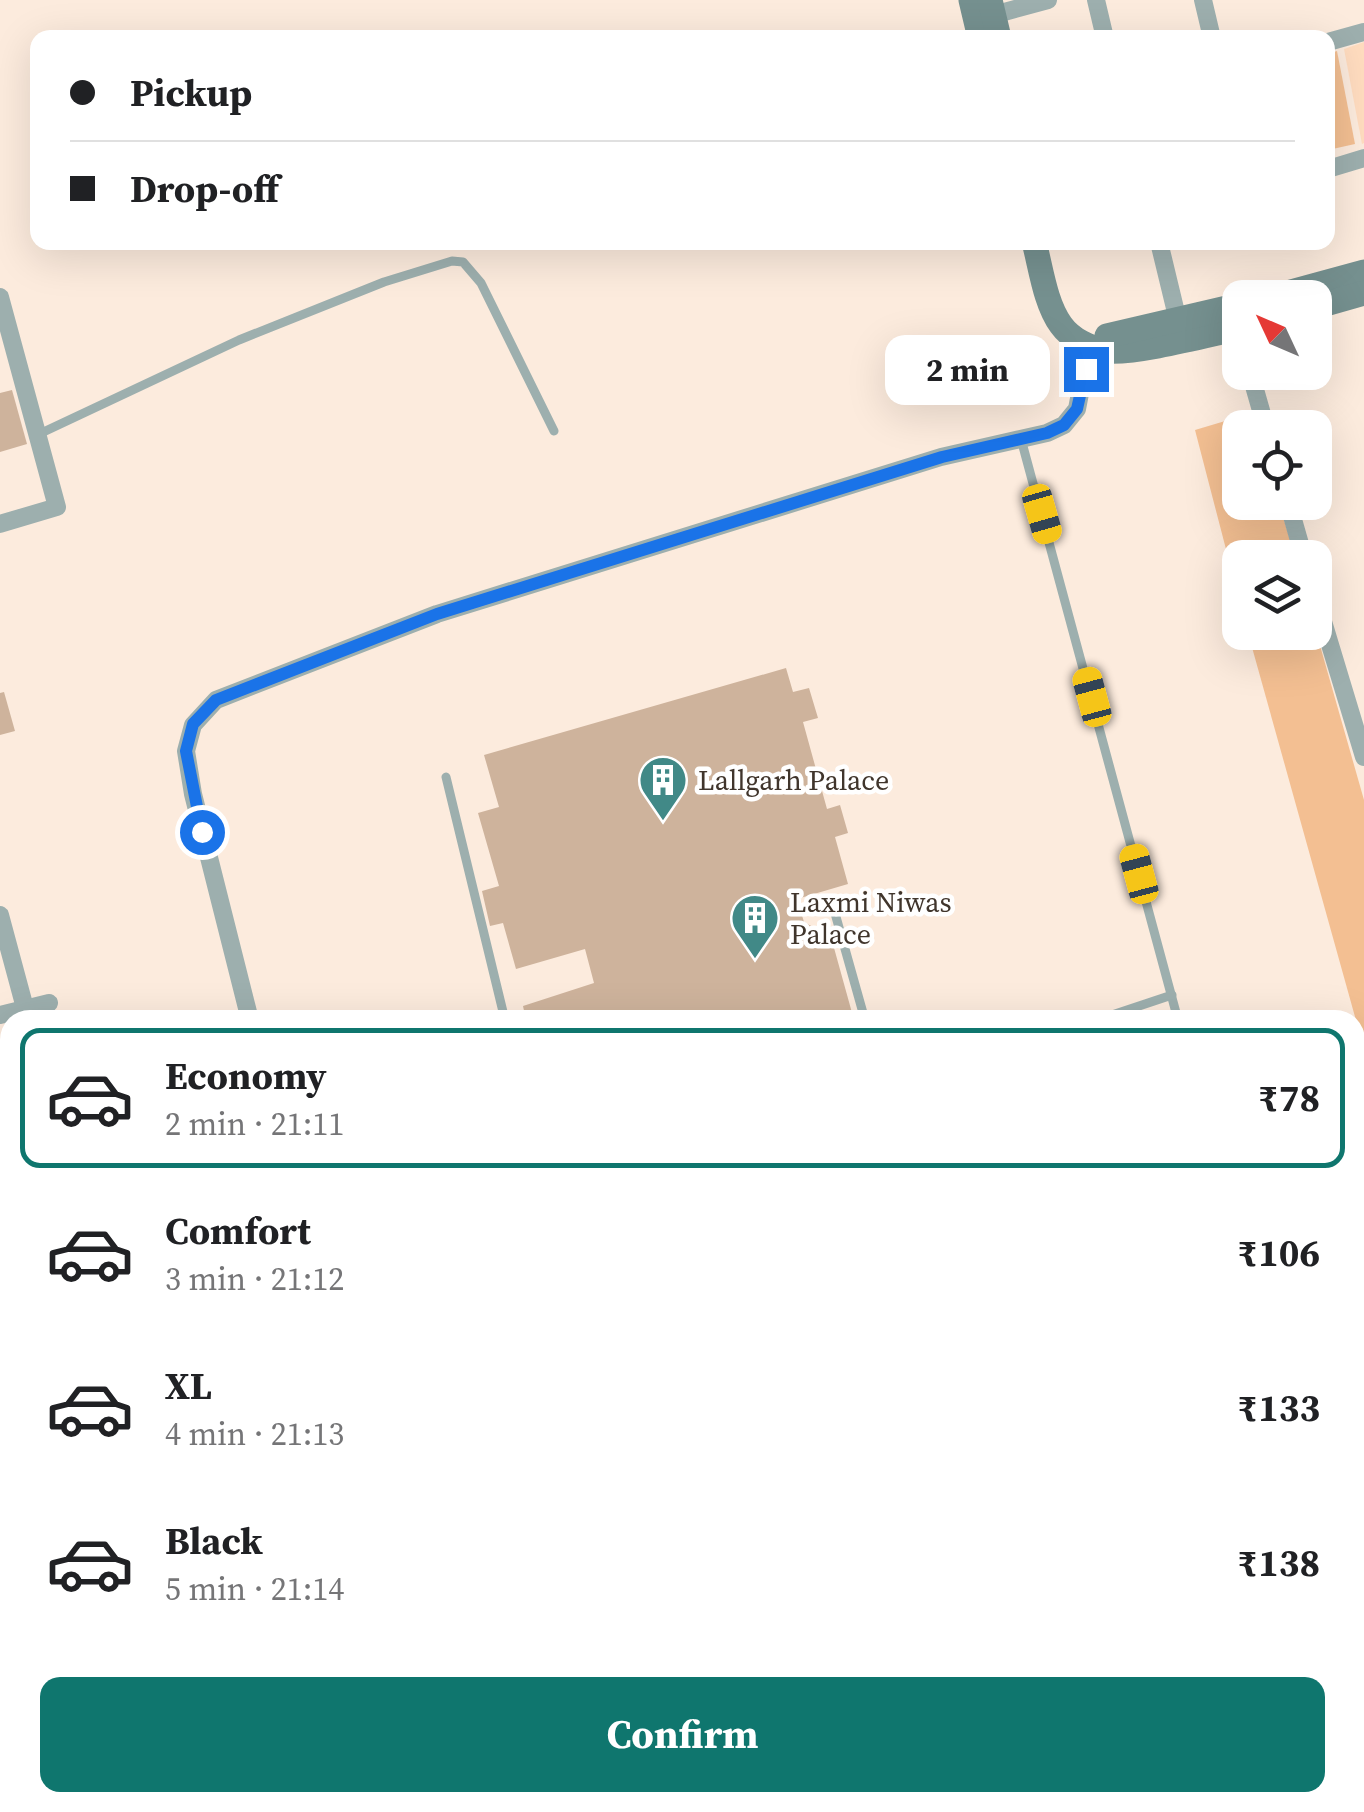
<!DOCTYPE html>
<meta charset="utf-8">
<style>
body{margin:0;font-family:"Source Serif 4",serif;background:#f2f2f2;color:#202124;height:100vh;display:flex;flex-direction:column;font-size:38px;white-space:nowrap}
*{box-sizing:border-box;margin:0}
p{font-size:32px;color:#757577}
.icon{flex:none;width:55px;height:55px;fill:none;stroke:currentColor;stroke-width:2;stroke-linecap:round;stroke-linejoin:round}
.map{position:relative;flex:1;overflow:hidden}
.side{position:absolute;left:0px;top:1010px;width:1365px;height:802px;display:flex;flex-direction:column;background:#fff;border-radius:30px 30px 0 0;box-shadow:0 10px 40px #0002}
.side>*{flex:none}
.guide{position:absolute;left:30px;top:30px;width:1305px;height:220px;border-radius:20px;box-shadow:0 10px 40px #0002;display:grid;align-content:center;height:220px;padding:0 40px;background:#fff}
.needle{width:65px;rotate:314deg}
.fabs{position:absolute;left:1222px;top:280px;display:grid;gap:20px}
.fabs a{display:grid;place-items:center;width:110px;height:110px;border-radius:20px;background:#fff;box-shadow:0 10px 40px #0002;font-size:50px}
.end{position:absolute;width:45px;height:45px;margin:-22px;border:12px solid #1a73e8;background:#fff;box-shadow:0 0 0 5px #fff}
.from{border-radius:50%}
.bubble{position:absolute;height:70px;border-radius:20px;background:#fff;box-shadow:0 10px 40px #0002;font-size:32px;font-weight:700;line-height:70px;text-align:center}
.car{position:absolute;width:30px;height:60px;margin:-30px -15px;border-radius:12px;box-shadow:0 0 8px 2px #0007;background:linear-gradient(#f5c518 24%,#345 0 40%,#f5c518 0 76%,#345 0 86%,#f5c518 0)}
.guide b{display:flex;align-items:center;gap:35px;height:95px;font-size:38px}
.guide b+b{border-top:2px solid #e0e0e0}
.guide i{width:25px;height:25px;background:#202124}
ul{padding:18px 0 0;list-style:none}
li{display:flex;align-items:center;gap:30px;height:140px;margin:0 20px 15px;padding:0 20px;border:5px solid transparent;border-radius:20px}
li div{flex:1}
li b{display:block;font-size:38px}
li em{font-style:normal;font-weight:700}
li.active{border-color:#0f766e}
li>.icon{width:90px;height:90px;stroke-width:1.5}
.action{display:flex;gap:20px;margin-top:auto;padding:20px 40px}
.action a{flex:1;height:115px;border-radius:20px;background:#0f766e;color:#fff;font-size:40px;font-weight:700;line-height:115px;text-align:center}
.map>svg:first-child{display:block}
.built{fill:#ffdcbf}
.green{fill:#f3bf92}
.building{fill:#ceb39c}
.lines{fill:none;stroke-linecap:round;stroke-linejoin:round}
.lane{stroke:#9dafae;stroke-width:9}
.street{stroke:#9dafae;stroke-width:18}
.secondary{stroke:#75908f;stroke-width:25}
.route{stroke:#1a73e8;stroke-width:12}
.labels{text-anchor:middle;stroke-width:9;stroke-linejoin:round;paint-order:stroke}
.poi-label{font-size:28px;fill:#40352c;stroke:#fff;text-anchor:start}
</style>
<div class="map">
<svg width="1364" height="1812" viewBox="0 0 1364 1812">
<rect width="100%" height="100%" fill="#fcebdd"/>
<polygon class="built" points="1364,42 1364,143 1362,144 1344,49"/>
<g class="green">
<polygon points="1337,51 1355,144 1328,150 1328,54"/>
<polygon points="1252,413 1257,427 1240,428 1240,502 1279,503 1295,557 1240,558 1240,603 1195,430"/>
<polygon points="1315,628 1364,800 1364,1049 1248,633 1315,632"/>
</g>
<g class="building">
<polygon points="12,390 27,444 0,452 0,393"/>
<polygon points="786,668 793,692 809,688 818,718 803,722 827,809 840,805 848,833 835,837 848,884 797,899 804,922 831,937 854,1020 526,1020 523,1006 594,983 585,949 516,969 503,923 490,926 482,891 499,886 478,813 499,807 484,755"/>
<polygon points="4,692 15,731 0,735 0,693"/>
</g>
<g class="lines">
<g class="lane">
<polyline points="37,435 239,340 384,282 452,261 463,262 481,283 554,431"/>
<polyline points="1021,439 1178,1020"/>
<polyline points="446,777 505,1020"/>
<polyline points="831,899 865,1020"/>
<polyline points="1097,1020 1172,995"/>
<polyline points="0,1282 10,1280"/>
<polyline points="1355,1523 1364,1529"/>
<polyline points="1355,1679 1364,1677"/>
<polyline points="1355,1790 1361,1812"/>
<polyline points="935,1802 937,1812"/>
<polyline points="1236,1802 1238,1812"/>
<polyline points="647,1812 684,1802"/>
</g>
<g class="street">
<polyline points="1096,0 1105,38"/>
<polyline points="1203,0 1212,38"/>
<polyline points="986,17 1048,0"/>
<polyline points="1328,42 1364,32"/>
<polyline points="1328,169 1364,158"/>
<polyline points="1159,242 1180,329"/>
<polyline points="0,297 57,507 0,524"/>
<polyline points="1250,372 1266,428"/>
<polyline points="1288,502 1304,558"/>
<polyline points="1315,595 1364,757"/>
<polyline points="0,915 25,1008"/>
<polyline points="0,1015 49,1003"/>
<polyline points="250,1020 193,794 186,751 193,725 216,700 437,614 941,457 1047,433 1064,425 1077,409 1089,346"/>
<polyline points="0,1560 10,1582"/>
<polyline points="0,1636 10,1633"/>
<polyline points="0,1727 10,1724"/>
<polyline points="416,1802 417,1812"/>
<polyline points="62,1812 93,1802"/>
</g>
<g class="secondary">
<polyline points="971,0 980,38"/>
<polyline points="990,0 999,38"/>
<path d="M 1034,242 C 1041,268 1045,303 1061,325 C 1071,339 1090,349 1108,351 C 1139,353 1207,335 1240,328"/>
<polyline points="1269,298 1364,272"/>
<polyline points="1315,307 1364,293"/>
<polyline points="1107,336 1240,305"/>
</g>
</g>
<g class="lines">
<polyline class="route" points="202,832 186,751 193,724 216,700 437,614 942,457 1047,433 1064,425 1077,409 1086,369"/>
</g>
<defs>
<g id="building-pin" transform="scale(2.5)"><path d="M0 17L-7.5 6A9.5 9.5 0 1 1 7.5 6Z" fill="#418987" stroke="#fff"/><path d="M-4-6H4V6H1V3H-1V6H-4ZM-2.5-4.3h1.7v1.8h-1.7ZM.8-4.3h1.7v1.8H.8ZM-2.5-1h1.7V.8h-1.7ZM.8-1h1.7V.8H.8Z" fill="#fff"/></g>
</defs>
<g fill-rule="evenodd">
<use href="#building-pin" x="663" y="780"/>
<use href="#building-pin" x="755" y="918"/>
</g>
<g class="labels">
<g class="poi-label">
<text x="698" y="790">Lallgarh Palace</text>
<text x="790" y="912">Laxmi Niwas<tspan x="790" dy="32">Palace</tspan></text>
</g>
</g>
</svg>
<div class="fabs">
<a><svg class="needle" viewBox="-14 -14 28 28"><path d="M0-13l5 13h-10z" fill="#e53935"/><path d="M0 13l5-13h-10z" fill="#757577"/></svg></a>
<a><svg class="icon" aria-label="locate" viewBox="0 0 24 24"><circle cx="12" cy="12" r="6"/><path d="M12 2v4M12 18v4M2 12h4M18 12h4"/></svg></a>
<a><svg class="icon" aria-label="layers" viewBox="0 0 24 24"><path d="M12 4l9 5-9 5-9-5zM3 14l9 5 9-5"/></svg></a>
</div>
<i class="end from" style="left:202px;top:832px"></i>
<i class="end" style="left:1086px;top:369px"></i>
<div class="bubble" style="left:885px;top:335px;width:165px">2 min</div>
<i class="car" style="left:1042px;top:514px;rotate:164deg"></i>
<i class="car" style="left:1092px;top:697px;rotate:345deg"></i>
<i class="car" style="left:1139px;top:874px;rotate:345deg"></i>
<div class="guide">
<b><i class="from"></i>Pickup</b>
<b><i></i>Drop-off</b>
</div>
<section class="side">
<ul>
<li class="active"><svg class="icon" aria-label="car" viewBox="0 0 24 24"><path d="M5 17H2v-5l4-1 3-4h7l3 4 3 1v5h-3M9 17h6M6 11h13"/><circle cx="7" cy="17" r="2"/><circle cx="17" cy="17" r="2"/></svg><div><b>Economy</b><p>2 min · 21:11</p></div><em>₹78</em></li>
<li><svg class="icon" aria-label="car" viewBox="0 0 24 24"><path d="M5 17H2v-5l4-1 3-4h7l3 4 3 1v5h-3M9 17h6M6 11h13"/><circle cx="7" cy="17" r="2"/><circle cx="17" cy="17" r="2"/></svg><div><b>Comfort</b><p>3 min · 21:12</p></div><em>₹106</em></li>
<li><svg class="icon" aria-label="car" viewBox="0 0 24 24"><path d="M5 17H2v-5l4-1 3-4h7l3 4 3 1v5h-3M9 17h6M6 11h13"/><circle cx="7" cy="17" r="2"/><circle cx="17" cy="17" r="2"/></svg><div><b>XL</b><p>4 min · 21:13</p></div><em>₹133</em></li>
<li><svg class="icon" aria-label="car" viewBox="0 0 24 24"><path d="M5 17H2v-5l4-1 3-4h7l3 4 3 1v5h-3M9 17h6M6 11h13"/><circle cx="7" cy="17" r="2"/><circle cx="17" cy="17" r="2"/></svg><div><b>Black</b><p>5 min · 21:14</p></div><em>₹138</em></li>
</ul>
<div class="action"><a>Confirm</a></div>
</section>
</div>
